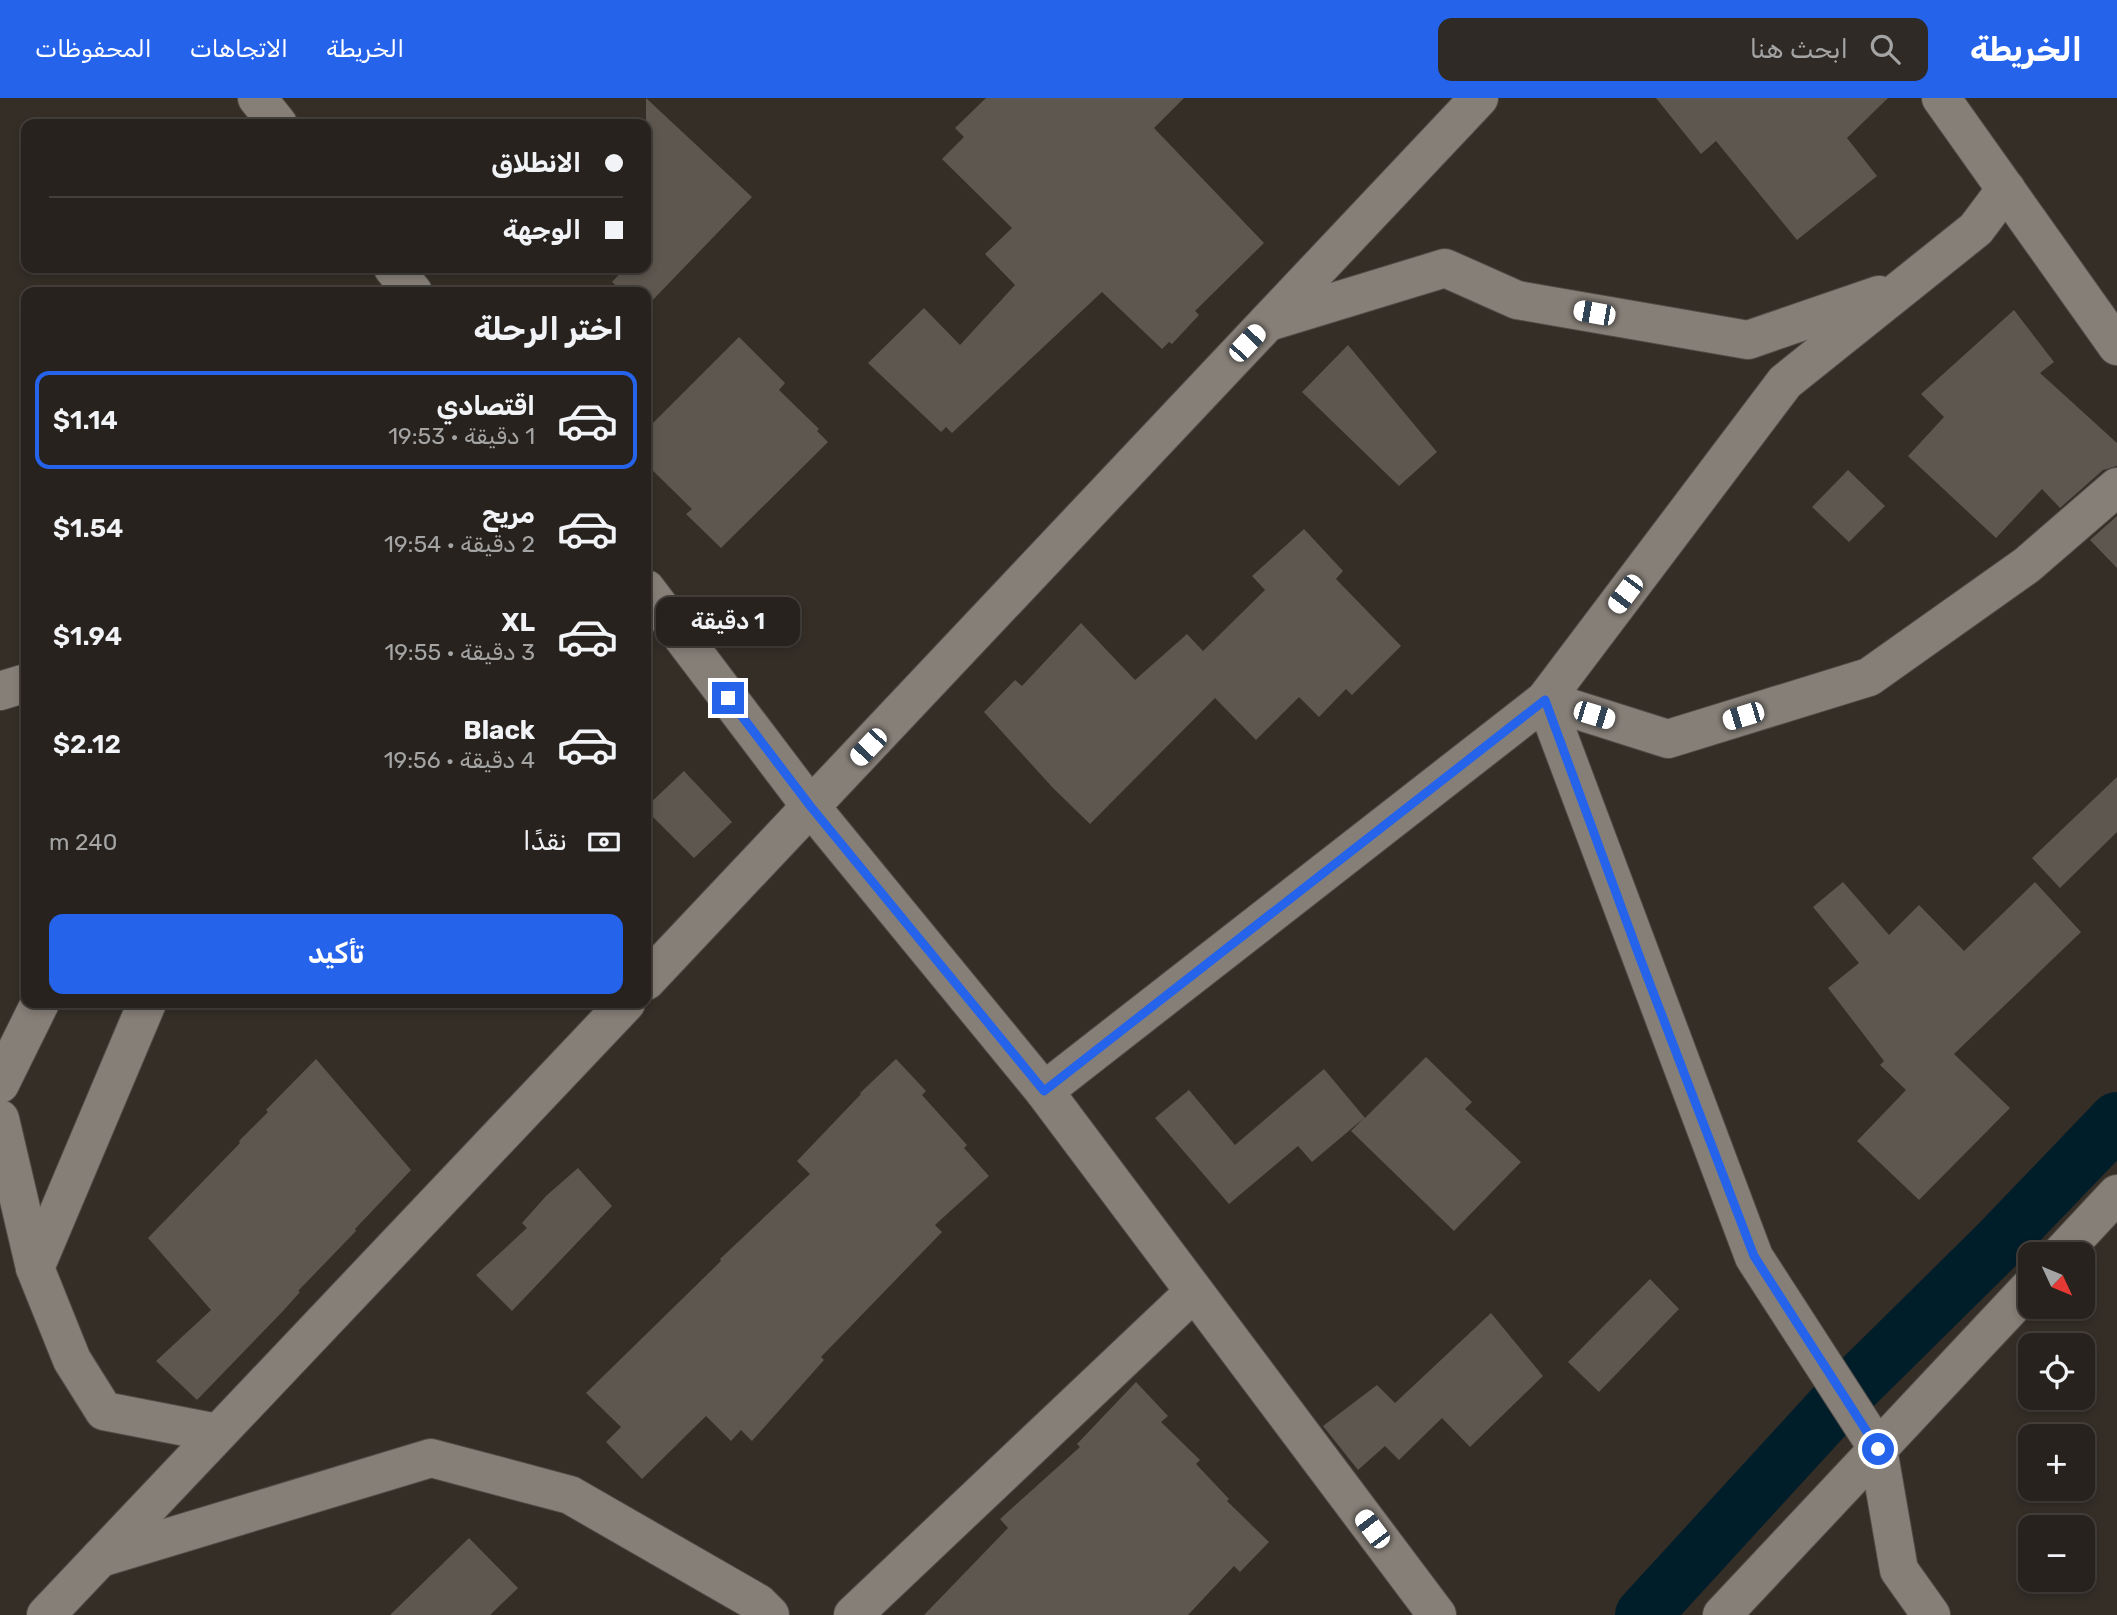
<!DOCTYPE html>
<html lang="ar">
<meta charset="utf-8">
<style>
body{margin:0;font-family:Rubik,Cairo,sans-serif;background:#2f2a26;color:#f1f3f6;direction:rtl;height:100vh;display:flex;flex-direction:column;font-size:26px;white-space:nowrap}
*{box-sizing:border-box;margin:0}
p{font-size:23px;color:#a4a4a4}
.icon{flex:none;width:38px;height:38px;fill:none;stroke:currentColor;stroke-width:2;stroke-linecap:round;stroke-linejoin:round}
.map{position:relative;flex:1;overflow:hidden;direction:ltr}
.sheet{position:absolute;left:21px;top:189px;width:630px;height:721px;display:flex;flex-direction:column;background:#27221d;border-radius:14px;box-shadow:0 4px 10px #0003,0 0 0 2px #433f3b;direction:rtl}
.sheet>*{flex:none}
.top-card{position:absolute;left:21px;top:21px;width:630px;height:154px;border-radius:14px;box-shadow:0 4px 10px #0003,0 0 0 2px #433f3b;direction:rtl;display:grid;align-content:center;height:154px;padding:0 28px;background:#27221d}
.needle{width:46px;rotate:134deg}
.fabs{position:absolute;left:2018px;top:1144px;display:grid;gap:14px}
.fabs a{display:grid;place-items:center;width:77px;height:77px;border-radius:14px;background:#27221d;box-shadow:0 4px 10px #0003,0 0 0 2px #433f3b;font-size:35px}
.end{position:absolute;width:32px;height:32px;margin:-16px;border:9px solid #2563eb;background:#fff;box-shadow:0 0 0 4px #fff}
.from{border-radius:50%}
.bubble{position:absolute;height:49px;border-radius:14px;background:#27221d;box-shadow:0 4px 10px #0003,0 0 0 2px #433f3b;font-size:23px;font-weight:600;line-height:49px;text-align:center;direction:rtl}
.car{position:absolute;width:21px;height:42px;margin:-21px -10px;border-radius:9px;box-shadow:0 0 5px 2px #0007;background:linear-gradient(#fff 24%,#345 0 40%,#fff 0 76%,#345 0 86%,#fff 0)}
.top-card b{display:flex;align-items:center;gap:24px;height:66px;font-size:26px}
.top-card b+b{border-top:2px solid #433f3b}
.top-card i{width:18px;height:18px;background:#f1f3f6}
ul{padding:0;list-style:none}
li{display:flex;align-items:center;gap:21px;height:98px;margin:0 14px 10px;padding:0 14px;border:4px solid transparent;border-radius:14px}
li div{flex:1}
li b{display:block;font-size:26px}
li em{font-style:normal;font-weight:600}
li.active{border-color:#2563eb}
li>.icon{width:63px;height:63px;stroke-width:1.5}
h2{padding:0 28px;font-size:32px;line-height:84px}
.pay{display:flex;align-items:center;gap:18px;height:77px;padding:0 28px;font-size:26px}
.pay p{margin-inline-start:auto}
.action{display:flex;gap:14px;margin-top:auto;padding:14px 28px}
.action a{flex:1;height:80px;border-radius:14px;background:#2563eb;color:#fff;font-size:28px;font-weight:600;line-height:80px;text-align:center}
header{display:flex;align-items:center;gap:42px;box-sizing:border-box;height:98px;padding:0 35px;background:#2563eb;color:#fff}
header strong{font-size:33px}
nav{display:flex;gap:38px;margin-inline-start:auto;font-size:24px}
.search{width:490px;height:63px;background:#2f2a26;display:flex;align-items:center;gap:18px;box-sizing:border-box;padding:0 24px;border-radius:14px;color:#a4a4a4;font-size:26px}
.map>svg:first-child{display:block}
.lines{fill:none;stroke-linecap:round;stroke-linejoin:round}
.canal{stroke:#001d2a;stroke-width:56}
.building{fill:#5d5750}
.street-casing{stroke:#514d47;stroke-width:40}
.street{stroke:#867f78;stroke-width:38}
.route{stroke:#2563eb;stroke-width:9}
</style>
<header>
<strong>الخريطة</strong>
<div class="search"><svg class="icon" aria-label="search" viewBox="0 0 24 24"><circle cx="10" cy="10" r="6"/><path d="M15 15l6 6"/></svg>ابحث هنا</div>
<nav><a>الخريطة</a><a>الاتجاهات</a><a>المحفوظات</a></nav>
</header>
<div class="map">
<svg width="2117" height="1517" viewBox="0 0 2117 1517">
<rect width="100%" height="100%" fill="#342e27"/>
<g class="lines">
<polyline class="canal" points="1643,1517 1839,1303 2000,1144 2117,1022"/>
</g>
<g class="building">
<polygon points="646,0 752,99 646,209 646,194 623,194 612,184 625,170 646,170"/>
<polygon points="986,0 1184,0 1154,30 1264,145 1195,213 1199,217 1172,246 1169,244 1162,251 1102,194 952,335 946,329 941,334 868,265 924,210 960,247 1015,187 985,156 1012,130 942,61 964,39 955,30"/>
<polygon points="1656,0 1888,0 1847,40 1877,78 1797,142 1716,43 1701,56"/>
<polygon points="2014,212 2054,264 2040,275 2117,345 2117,368 2103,372 2060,410 2042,391 1996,440 1908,358 1944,319 1921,296"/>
<polygon points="739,239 785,285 779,292 819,331 817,333 828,344 721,450 686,416 692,411 646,366 646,332"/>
<polygon points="1348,247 1437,354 1399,388 1302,294"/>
<polygon points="1848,372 1885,408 1849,444 1812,409"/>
<polygon points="2117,418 2117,470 2090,442"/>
<polygon points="1304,431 1343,473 1336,481 1401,548 1352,597 1346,591 1319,619 1299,599 1256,642 1215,600 1090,726 1053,690 984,614 1015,582 1022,588 1081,525 1135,582 1187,536 1203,553 1265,492 1252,478"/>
<polygon points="684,673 732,724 694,760 646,712 646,709"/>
<polygon points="2117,679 2117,734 2060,790 2032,760"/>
<polygon points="1843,784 1889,837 1919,807 1964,853 2035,784 2081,834 1954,956 2010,1010 1919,1102 1857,1043 1906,992 1880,967 1884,963 1828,890 1859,865 1813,809"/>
<polygon points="1426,959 1472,1004 1465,1011 1521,1064 1454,1133 1351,1033 1364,1020 1312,1064 1298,1048 1229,1106 1155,1020 1189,992 1235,1047 1324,971 1365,1020"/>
<polygon points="316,961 411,1072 355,1131 356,1133 298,1193 300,1194 283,1213 197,1302 156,1263 211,1212 148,1140 240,1045 239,1043 268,1014 266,1012"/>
<polygon points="896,961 926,993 922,997 967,1047 964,1050 989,1078 935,1127 942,1134 821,1259 824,1262 752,1343 741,1332 731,1343 706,1318 642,1381 606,1344 621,1329 586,1295 721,1163 720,1161 810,1076 797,1063 861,996 860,995"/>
<polygon points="578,1070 612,1108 512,1213 476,1177 527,1130 522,1125 546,1098"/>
<polygon points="1650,1181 1679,1211 1599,1294 1568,1264"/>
<polygon points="1491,1215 1543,1278 1470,1349 1442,1320 1399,1362 1385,1348 1358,1372 1323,1328 1377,1287 1395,1305"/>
<polygon points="1136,1284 1168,1318 1161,1324 1200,1362 1196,1366 1229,1401 1227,1403 1269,1444 1240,1474 1234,1468 1188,1517 924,1517 1008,1430 1000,1421 1080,1349 1077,1346"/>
<polygon points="469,1440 518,1490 490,1517 390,1517"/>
</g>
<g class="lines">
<g class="street-casing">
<g id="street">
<polyline points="257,0 278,26"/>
<polyline points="1941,0 2117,248"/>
<polyline points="393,170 413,194"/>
<polyline points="1268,224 1445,170 1517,202 1748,242 1879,197"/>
<polyline points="646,491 811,709 1044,993 1437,1517"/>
<polyline points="0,593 26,585"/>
<polyline points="1545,602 1754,1159 1878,1351 1899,1472 1931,1517"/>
<polyline points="1545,602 1668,641 1869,579 2027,467 2117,389"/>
<polyline points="646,883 1479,0"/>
<polyline points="147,905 35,1170 72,1262 104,1313 217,1335"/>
<polyline points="0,986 40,905"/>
<polyline points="1044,993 1545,602 1785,284 1976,131 2006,91"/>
<polyline points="0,1021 35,1170"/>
<polyline points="2060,1157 2117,1096"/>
<polyline points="100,1460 431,1360 570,1397 758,1505 770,1517"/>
<polyline points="46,1517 626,905"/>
<polyline points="853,1517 1194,1194"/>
<polyline points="1722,1517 2030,1189"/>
</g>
</g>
<use href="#street" class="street"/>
</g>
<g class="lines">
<polyline class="route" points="728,600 811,709 1044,993 1545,602 1640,860 1754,1158 1878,1351"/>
</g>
</svg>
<div class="fabs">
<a><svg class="needle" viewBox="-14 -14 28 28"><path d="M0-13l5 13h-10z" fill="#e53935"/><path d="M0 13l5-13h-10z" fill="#a4a4a4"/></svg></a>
<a><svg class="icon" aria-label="locate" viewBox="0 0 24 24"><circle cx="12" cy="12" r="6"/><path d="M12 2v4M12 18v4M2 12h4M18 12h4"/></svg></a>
<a>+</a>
<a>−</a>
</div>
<i class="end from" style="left:1878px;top:1351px"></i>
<i class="end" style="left:728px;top:600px"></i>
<div class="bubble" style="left:656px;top:499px;width:144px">1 دقيقة</div>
<i class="car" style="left:1594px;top:215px;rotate:280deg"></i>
<i class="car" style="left:1247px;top:245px;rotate:43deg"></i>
<i class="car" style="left:1625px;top:496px;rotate:217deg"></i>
<i class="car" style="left:1594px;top:617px;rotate:107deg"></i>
<i class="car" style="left:1743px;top:618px;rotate:253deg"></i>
<i class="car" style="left:868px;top:649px;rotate:223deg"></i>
<i class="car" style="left:1372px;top:1431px;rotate:323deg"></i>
<div class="top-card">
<b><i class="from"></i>الانطلاق</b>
<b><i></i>الوجهة</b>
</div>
<section class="sheet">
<h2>اختر الرحلة</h2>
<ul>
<li class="active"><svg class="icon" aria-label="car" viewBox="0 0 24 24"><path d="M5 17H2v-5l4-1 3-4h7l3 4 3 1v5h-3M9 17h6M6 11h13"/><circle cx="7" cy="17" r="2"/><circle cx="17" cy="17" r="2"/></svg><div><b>اقتصادي</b><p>1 دقيقة · 19:53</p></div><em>$1.14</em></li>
<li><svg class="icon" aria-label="car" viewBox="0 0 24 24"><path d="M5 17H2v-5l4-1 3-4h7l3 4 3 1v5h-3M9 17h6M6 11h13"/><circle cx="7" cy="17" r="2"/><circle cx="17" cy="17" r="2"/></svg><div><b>مريح</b><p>2 دقيقة · 19:54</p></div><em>$1.54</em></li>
<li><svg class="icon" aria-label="car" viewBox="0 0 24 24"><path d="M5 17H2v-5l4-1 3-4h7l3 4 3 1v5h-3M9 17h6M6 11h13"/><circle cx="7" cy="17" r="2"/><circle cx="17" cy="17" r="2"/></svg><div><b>XL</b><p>3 دقيقة · 19:55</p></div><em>$1.94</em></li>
<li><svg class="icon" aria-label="car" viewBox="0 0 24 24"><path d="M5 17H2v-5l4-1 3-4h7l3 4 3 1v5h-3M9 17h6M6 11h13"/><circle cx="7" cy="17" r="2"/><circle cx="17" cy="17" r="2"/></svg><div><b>Black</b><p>4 دقيقة · 19:56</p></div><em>$2.12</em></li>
</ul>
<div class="pay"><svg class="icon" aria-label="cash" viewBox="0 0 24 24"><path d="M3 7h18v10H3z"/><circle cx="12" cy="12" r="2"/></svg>نقدًا<p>240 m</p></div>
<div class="action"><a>تأكيد</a></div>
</section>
</div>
